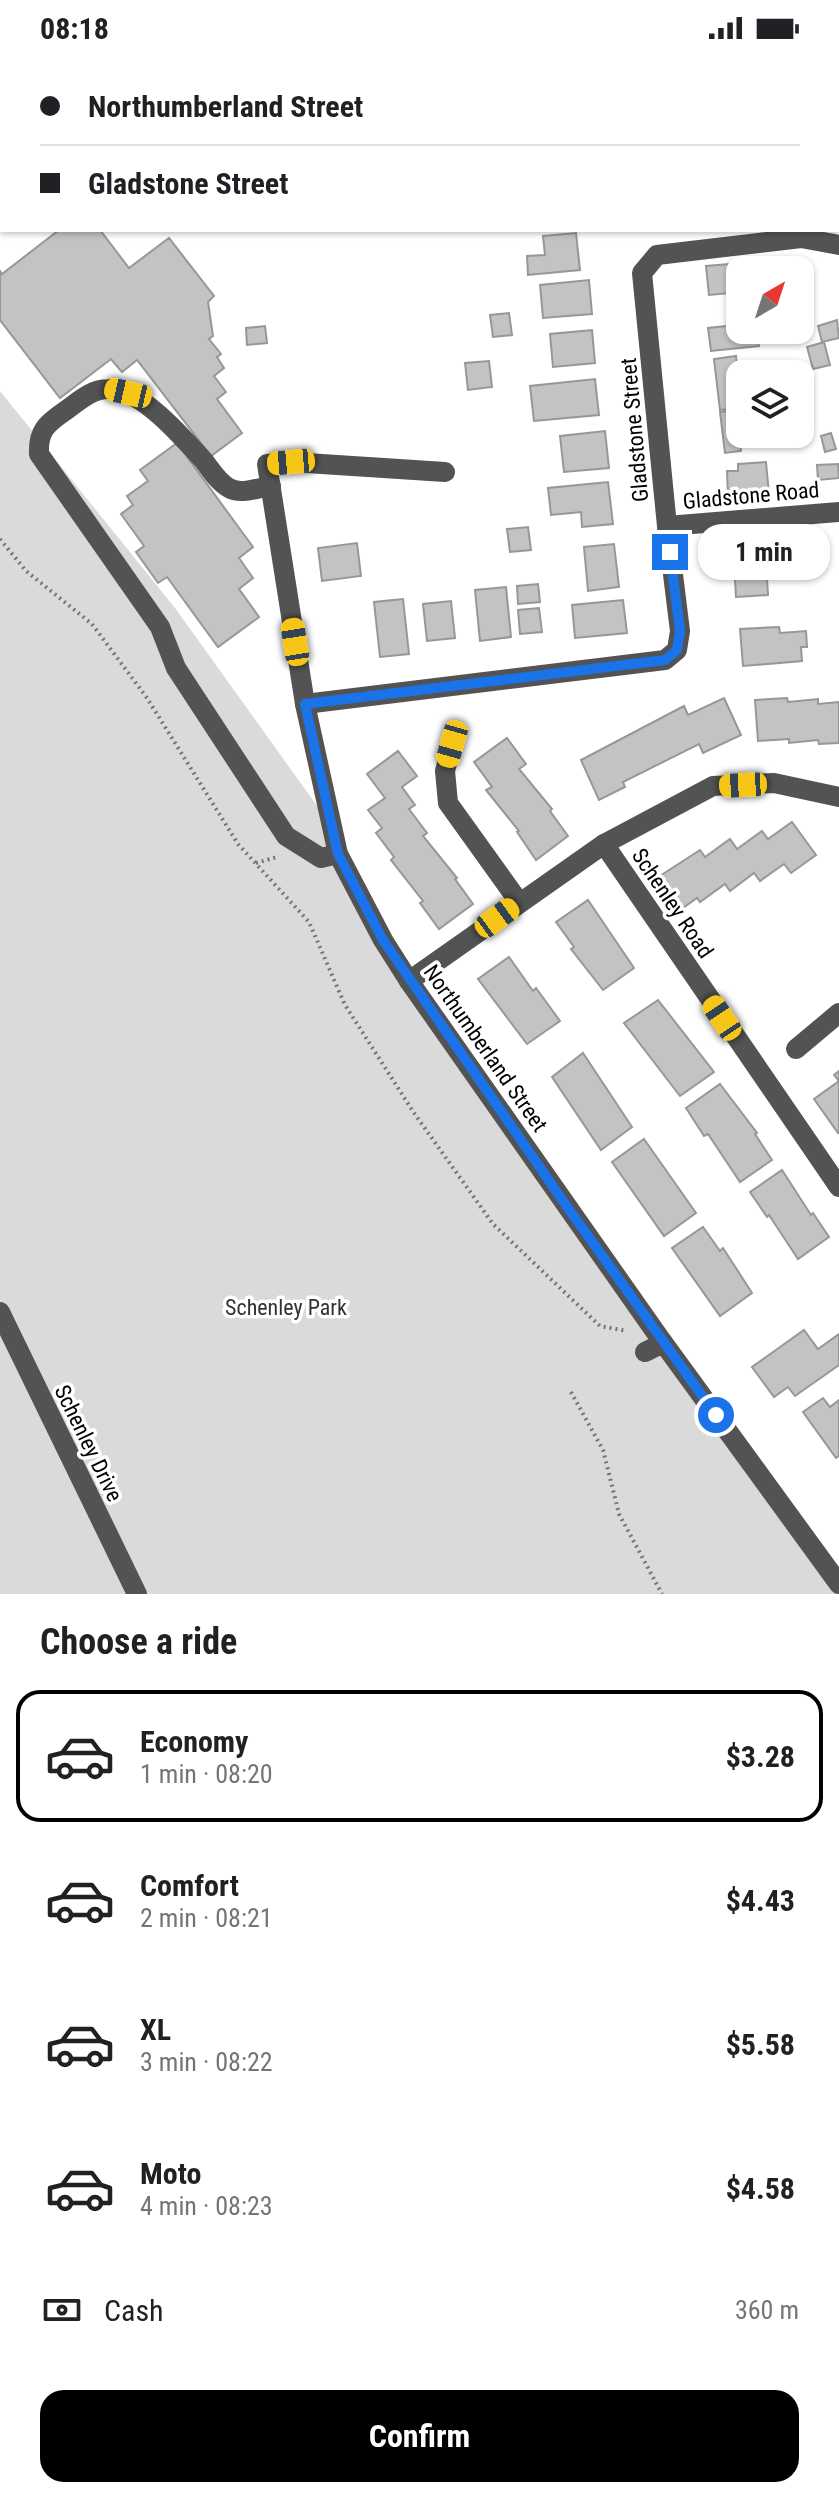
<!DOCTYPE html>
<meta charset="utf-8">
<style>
body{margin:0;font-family:"Roboto Condensed",sans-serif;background:#f6f6f6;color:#202124;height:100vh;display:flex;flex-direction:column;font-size:30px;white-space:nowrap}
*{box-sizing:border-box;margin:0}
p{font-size:26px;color:#757577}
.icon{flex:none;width:44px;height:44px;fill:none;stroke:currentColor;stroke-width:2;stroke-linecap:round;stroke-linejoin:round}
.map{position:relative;height:1538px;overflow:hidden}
.panel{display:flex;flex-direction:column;background:#fff;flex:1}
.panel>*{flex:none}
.hud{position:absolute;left:0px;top:0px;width:840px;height:176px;box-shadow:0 2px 6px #0004;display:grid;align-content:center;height:176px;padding:0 40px;background:#fff}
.needle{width:52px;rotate:39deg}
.fabs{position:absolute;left:726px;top:200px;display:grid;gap:16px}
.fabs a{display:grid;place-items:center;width:88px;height:88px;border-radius:16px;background:#fff;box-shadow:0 2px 6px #0004;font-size:40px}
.end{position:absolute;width:36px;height:36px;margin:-18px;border:10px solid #1a73e8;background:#fff;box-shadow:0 0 0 4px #fff}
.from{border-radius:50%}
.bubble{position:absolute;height:56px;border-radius:24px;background:#fff;box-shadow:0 2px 6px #0004;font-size:26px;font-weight:700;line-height:56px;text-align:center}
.car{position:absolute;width:24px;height:48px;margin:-24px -12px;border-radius:10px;box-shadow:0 0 6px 2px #0007;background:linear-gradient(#f5c518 24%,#345 0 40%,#f5c518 0 76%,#345 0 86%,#f5c518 0)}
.hud b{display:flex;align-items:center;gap:28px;height:76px;font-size:30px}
.hud b+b{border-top:2px solid #e0e0e0}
.hud i{width:20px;height:20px;background:#202124}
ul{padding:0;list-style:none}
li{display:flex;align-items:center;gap:24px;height:132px;margin:0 16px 12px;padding:0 24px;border:4px solid transparent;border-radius:24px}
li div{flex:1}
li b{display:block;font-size:30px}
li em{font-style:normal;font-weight:700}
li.current{border-color:#000}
li>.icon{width:72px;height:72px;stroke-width:1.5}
h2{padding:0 40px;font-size:36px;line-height:96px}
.pay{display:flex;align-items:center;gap:20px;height:88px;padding:0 40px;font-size:30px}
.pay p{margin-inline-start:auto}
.action{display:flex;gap:16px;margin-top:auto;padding:16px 40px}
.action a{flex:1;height:92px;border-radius:24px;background:#000;color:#fff;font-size:32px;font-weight:700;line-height:92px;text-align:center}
.status{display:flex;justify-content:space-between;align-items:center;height:56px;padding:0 40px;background:#fff;direction:ltr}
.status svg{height:22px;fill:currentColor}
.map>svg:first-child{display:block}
.green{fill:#dadada}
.building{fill:#c3c3c3;stroke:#979797;stroke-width:2}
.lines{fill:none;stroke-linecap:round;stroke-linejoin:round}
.path{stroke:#757575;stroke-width:4;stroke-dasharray:2 4;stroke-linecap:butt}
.minor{stroke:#535353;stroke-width:20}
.route{stroke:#1a73e8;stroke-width:10}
.labels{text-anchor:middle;stroke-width:7;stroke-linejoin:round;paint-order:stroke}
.street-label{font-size:22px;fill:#000;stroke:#fff}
.park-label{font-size:22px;fill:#313131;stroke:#fff}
</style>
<div class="status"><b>08:18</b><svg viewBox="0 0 49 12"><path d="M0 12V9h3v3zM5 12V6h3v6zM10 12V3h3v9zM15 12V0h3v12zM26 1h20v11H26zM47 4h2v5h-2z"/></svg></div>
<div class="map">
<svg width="839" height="1538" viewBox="0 0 839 1538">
<rect width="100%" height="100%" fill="#fff"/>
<polygon class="green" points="0,335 175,552 343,786 409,925 839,1528 839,1538 0,1538"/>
<g class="building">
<polygon points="59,174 100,174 129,212 169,182 214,240 208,246 213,280 209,283 221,298 217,301 224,312 214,320 226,336 217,343 242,377 211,400 137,304 122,316 111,303 60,342 0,264 0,215 2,218"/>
<polygon points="576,177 580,214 528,219 527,200 545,199 543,180"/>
<polygon points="741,207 740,236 709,239 706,210"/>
<polygon points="589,224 592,258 543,262 540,229"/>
<polygon points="735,254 740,254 740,274 757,274 759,290 711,295 708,272 736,269"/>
<polygon points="509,257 512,279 493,281 490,259"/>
<polygon points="837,264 839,282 822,286 818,270"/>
<polygon points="265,270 267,287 247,289 246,272"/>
<polygon points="592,274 595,307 553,311 550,278"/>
<polygon points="824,286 830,309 813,313 807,291"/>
<polygon points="736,300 737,310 752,308 754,318 740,318 740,352 720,354 714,303"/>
<polygon points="489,305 492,331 468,334 465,307"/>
<polygon points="595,323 599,359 534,365 530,330"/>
<polygon points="740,354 740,378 756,378 757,385 740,387 741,395 725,397 720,356"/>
<polygon points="605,375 609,412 564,416 560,380"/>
<polygon points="831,377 836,393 825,396 821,380"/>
<polygon points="177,387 253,491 239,502 253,522 239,533 259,561 218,591 167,521 158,527 136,496 144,490 121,458 133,449 127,440 148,425 140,414"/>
<polygon points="766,406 769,438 728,441 727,415 738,415 738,408"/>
<polygon points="838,408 839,422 818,424 817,409"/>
<polygon points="608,426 613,468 582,471 581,456 551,459 548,432"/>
<polygon points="528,471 531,494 510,496 507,473"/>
<polygon points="357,487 361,520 322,525 318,492"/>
<polygon points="614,488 619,531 588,535 584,491"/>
<polygon points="765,488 768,539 736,541 733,490"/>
<polygon points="538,528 540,546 518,548 517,530"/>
<polygon points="506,531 511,581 480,585 475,534"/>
<polygon points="403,543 409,598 380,601 374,546"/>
<polygon points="623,544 627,577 575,582 572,549"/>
<polygon points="451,545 455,582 427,585 423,548"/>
<polygon points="539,552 542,576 520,578 518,554"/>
<polygon points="779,571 780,577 806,575 807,591 801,591 802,605 743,610 740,573"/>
<polygon points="724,642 741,679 703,697 699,688 623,726 625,731 599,744 581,704 684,650 688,659"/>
<polygon points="787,642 788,646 818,643 818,648 839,646 839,687 819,688 818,684 789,687 789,683 758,685 755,644"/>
<polygon points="507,682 526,708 519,713 552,753 550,755 568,780 536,804 517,776 519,775 486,734 492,731 474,706"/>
<polygon points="398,695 417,720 402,731 415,749 409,753 427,777 423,780 457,822 455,823 473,848 439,873 420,847 423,845 391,804 394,801 376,777 382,772 368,754 385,742 367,718"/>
<polygon points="792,766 816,799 791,817 784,808 760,825 754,817 730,835 725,828 700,846 697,842 673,859 649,827 700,794 705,801 730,783 737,793 762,775 768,783"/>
<polygon points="588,844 634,912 603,934 571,893 574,891 556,866"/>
<polygon points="509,901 533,935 536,932 560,965 527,988 478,923"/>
<polygon points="658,944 714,1016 680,1040 624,967"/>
<polygon points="583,997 632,1071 601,1094 552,1021"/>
<polygon points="839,1015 839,1076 838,1077 814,1043 839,1025 834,1019"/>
<polygon points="720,1028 757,1077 755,1078 772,1104 740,1126 708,1078 704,1080 686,1052"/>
<polygon points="644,1083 696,1157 664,1180 612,1106"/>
<polygon points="782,1114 811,1159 813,1157 829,1181 798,1203 769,1159 767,1161 750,1136"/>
<polygon points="703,1171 720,1195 723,1192 752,1237 720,1260 672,1192"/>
<polygon points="804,1274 818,1293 839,1278 839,1309 795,1340 788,1331 774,1341 752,1311"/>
<polygon points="823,1342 830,1351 839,1344 839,1400 836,1402 803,1356"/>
</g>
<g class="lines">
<g class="path">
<polyline points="0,483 26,515 92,568 147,642 238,788 309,866 345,949 414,1057 493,1168 600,1270 627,1275"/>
<polyline points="256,807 277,801"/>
<polyline points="571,1336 603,1394 619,1458 662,1538"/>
</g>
<g class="minor">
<polyline points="839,50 839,48"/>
<polyline points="445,416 291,406 267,408 305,648 338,798 383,884 409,925 659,1281 839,1528"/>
<path d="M 271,430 C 257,432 241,439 229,432 C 219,427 211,414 204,405 C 183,382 141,332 108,333 C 91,333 78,346 65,355 C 46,368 38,375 39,398 L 160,571 L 176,612 L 286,780 L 321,802 L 338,798"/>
<polyline points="667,470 839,456"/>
<polyline points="305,648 665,604 677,594 680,575 667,470 642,217 657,199 801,182 839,189"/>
<polyline points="452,688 445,715 448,747 519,846"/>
<polyline points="604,788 839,1131"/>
<polyline points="409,925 604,788 713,730 774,727 839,741"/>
<polyline points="796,993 839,957"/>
<polyline points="0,1256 137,1538"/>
<polyline points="645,1296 663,1287"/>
</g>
</g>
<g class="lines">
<polyline class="route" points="670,496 680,575 677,594 665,604 305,648 338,798 383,884 563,1145 716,1359"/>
</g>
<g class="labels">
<g class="street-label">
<text transform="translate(634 374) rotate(-95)" y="8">Gladstone Street</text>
<text transform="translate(751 439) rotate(-5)" y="8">Gladstone Road</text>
<text transform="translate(673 847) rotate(56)" y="8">Schenley Road</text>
<text transform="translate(486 992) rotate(55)" y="8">Northumberland Street</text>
<text transform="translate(89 1387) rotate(64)" y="8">Schenley Drive</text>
</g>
<g class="park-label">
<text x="286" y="1259">Schenley Park</text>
</g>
</g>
</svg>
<div class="fabs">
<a><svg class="needle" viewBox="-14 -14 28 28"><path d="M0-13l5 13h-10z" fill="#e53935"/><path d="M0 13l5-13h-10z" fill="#757577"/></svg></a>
<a><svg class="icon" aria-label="layers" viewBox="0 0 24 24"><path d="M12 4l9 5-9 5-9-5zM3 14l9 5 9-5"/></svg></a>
</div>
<i class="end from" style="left:716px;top:1359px"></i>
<i class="end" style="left:670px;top:496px"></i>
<div class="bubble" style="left:698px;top:468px;width:132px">1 min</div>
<i class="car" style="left:128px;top:337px;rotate:283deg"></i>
<i class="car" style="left:291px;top:406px;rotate:265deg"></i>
<i class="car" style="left:295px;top:586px;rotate:351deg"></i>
<i class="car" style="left:452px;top:688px;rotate:196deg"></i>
<i class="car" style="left:743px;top:729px;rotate:267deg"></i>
<i class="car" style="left:497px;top:862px;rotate:54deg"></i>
<i class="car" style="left:722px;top:962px;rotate:326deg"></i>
<div class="hud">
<b><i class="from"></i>Northumberland Street</b>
<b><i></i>Gladstone Street</b>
</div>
</div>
<section class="panel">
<h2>Choose a ride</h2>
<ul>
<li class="current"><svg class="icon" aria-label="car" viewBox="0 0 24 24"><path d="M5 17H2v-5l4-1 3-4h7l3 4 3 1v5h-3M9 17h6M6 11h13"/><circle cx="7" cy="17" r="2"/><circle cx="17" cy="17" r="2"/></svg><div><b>Economy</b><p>1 min · 08:20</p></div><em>$3.28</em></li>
<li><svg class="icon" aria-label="car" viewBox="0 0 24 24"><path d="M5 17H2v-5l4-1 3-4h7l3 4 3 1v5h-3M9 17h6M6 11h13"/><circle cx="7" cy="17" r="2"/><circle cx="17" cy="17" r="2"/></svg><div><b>Comfort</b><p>2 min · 08:21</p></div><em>$4.43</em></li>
<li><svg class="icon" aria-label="car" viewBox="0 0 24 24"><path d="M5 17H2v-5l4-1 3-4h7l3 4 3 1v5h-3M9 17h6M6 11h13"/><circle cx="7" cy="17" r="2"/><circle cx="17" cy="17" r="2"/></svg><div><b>XL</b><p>3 min · 08:22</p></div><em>$5.58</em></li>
<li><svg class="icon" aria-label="car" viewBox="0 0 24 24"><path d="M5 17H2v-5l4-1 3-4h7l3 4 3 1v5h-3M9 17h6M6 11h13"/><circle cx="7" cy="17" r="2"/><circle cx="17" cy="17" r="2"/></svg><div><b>Moto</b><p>4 min · 08:23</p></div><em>$4.58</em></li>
</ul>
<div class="pay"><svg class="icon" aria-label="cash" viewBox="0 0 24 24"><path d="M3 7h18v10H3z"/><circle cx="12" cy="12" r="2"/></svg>Cash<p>360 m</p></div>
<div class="action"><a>Confirm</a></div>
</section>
